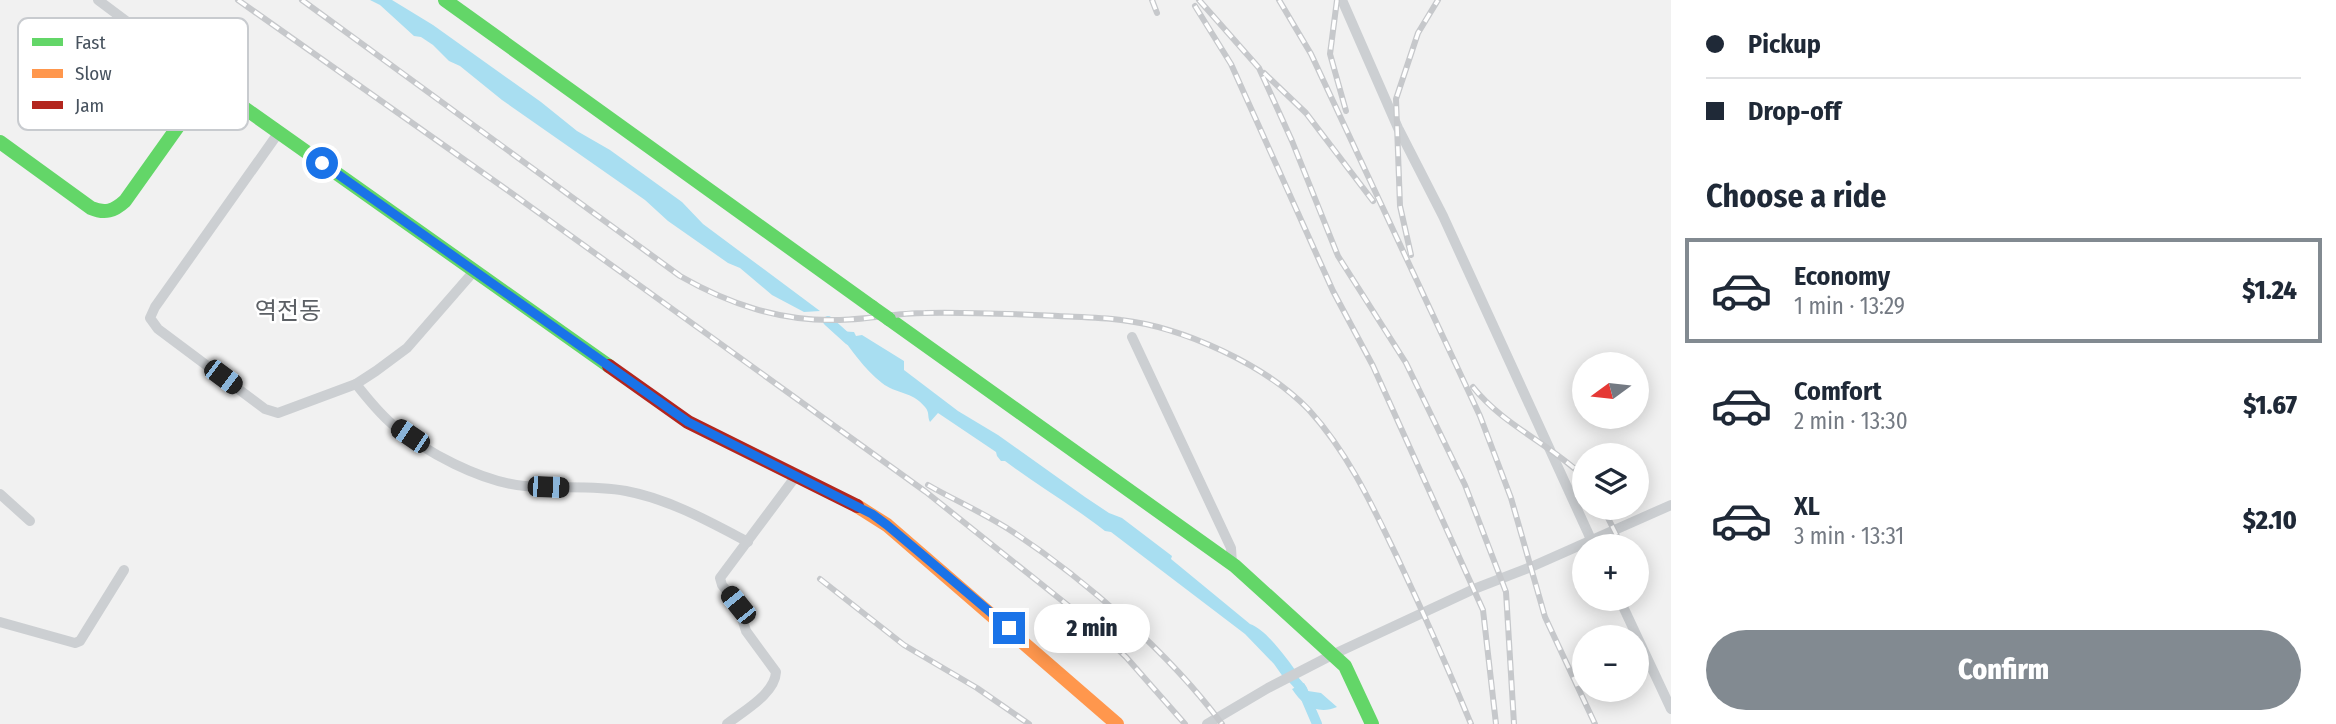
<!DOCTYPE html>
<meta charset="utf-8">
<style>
body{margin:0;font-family:"Fira Sans Condensed","Noto Sans KR",sans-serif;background:#f6f6f7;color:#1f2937;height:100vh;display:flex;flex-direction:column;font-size:26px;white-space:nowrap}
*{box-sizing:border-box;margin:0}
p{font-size:23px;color:#747a83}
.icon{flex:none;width:38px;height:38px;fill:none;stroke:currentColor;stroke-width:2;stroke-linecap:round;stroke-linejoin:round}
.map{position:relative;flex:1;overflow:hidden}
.side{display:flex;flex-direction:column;background:#fff;width:665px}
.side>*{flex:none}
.hud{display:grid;align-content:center;height:154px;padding:0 35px;background:#fff}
.needle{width:46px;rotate:255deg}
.fabs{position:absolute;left:1572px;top:352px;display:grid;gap:14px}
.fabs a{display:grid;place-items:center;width:77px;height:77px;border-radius:50%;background:#fff;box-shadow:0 4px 18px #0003;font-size:35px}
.end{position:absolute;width:32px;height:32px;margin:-16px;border:9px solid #1a73e8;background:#fff;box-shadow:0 0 0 4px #fff}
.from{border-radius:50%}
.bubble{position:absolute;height:49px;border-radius:24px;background:#fff;box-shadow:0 4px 18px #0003;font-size:23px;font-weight:800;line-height:49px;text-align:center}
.car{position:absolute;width:21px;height:42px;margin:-21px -10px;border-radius:9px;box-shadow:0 0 5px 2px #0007;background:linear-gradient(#222 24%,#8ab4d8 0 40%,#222 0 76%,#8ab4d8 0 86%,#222 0)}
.hud b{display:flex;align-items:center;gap:24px;height:66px;font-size:26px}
.hud b+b{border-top:2px solid #e0e1e3}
.hud i{width:18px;height:18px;background:#1f2937}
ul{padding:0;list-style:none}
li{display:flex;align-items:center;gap:21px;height:105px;margin:0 14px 10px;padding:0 21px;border:4px solid transparent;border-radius:0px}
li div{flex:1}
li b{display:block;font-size:26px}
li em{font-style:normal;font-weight:800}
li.selected{border-color:#828a91}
li>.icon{width:63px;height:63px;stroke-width:1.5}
h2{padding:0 35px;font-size:32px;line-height:84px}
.primary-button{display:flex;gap:14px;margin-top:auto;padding:14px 35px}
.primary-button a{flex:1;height:80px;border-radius:42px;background:#828a91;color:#fff;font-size:28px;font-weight:800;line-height:80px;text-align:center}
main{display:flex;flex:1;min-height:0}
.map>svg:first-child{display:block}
.water{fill:#a8def1}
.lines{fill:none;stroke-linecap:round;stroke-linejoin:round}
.canal{stroke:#a8def1;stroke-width:10}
.street{stroke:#cccfd2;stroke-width:10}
.fast{stroke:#63d668;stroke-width:14}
.slow{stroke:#ff974d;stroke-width:14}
.jam{stroke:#b3261e;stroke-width:14}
.rail-casing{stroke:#c6c8cb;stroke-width:6}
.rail{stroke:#fff;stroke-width:3.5;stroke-dasharray:10;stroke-linecap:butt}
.fast-bridge{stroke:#63d668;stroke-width:14}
.route{stroke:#1a73e8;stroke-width:9}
.labels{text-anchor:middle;stroke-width:5;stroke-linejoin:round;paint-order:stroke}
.quarter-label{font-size:24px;fill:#5c6065;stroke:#fff}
.key{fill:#fff;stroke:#c8cbcf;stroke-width:2}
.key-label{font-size:19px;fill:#47525e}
</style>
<main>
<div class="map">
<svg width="1671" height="724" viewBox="0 0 1671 724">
<rect width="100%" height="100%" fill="#f1f1f1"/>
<g class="water">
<polygon points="370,0 392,0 433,25 541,102 577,131 610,150 682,202 703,224 820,311 804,312 772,295 740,268 728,263 668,221 645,200 502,100 460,66 449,61 433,45 421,37 414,36 380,5"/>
<path d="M 837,331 L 854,332 L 856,336 L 862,335 L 904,361 L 904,370 L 958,411 L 998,435 L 1085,497 L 1109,513 L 1122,518 L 1172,556 L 1171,559 L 1250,624 C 1266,629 1288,660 1298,674 L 1286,681 L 1274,664 L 1245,634 L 1111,532 L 1105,531 C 1073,506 1038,486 1005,461 L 1001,461 L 997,456 L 996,452 L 941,415 L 938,413 L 930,422 C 927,416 930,413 925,407 C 912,391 896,394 882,383 C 864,369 851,349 837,331 Z"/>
<path d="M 1304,683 L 1308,691 L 1321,693 L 1337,707 C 1318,715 1303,706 1292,689 Z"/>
</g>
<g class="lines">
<g class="canal">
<polyline points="828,321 849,340"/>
<polyline points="1285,670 1302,689 1317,724"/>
</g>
<g class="street">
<polyline points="98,0 209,83"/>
<polyline points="1342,0 1398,128 1443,216 1594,546"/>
<polyline points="279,132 155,307 150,318 158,329 265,409 278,413 356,384 376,371 407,348 475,270"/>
<polyline points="1132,337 1231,548 1232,564"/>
<path d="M 356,384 C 367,398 378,412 392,424 C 425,452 481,482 525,486 C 558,489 593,485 626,491 C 669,499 710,522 748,542"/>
<polyline points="0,494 30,521"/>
<polyline points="1619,598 1671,709"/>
<polyline points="0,622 75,643 80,641 124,570"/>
<path d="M 727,724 C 743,711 775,694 776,672 L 746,631 L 738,605 L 722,585 L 720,578 L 796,476"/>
<polyline points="1207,724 1268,688 1332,655 1474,589 1531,567 1671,505"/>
</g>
<g class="fast">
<polyline points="445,0 872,307"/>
<path d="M 0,142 L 91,208 C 105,214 114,211 125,201 L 209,83 L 609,366"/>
<polyline points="889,319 1235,566 1345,666 1372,724"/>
</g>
<polyline class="slow" points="857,506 887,525 1117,724"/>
<polyline class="jam" points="609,366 688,422 857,506"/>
<g class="rail-casing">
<g id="rail">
<polyline points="238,0 510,192 926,492 1090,623 1126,657 1185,724"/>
<path d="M 302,0 L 680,276 C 729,304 779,321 836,320 C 866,320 895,313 925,313 C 970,312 1013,314 1058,316 C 1078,317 1100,317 1121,320 C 1183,327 1266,365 1309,410 C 1349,454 1373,507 1398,559 C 1424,614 1448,668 1471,724"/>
<polyline points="1152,0 1157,13"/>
<polyline points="1199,0 1259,68 1292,141 1338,256 1406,363 1465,485 1506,592 1514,724"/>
<polyline points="1279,0 1311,54 1480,416 1511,498 1545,617 1595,724"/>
<polyline points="1337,0 1330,54 1346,111"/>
<polyline points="1195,6 1231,64 1333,291 1373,366 1483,610 1496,724"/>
<polyline points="1264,73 1306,113 1373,201"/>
<polyline points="1411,255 1400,206 1396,99 1418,33 1438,0"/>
<path d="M 1473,387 C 1503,425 1550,444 1584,477"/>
<path d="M 928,485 C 956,501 986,514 1013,532 C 1086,580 1170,654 1222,724"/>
<polyline points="1603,508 1622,546"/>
<polyline points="820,579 904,645 977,688 1029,724"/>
</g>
</g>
<use href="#rail" class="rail"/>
<polyline class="fast-bridge" points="872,307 889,319"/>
</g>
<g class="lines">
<polyline class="route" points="322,163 688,422 872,514 887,525 1009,628"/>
</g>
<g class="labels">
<g class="quarter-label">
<text x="288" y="319">역전동</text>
</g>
</g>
<rect x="18" y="18" width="230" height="112" rx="10" class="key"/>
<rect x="32" y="38" width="31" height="8" fill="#63d668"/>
<rect x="32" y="69" width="31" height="9" fill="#ff974d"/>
<rect x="32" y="101" width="31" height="8" fill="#b3261e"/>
<g class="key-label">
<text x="75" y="49">Fast</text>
<text x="75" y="80">Slow</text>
<text x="75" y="112">Jam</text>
</g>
</svg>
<div class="fabs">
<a><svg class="needle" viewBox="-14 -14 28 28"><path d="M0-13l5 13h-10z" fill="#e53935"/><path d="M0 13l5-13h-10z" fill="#747a83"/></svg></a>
<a><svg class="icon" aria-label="layers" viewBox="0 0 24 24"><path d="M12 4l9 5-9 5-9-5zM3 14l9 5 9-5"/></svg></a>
<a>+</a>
<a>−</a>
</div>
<i class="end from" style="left:322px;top:163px"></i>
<i class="end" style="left:1009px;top:628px"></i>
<div class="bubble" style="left:1034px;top:604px;width:116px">2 min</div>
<i class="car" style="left:223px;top:377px;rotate:127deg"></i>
<i class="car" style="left:410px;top:436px;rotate:304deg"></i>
<i class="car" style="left:548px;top:487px;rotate:92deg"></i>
<i class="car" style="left:738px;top:605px;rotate:321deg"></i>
</div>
<section class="side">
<div class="hud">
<b><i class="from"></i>Pickup</b>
<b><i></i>Drop-off</b>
</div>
<h2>Choose a ride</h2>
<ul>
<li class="selected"><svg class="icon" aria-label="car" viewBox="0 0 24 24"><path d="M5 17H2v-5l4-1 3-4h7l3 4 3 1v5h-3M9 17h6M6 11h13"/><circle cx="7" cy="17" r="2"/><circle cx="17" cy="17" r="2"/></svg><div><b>Economy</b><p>1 min · 13:29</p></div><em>$1.24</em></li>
<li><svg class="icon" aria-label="car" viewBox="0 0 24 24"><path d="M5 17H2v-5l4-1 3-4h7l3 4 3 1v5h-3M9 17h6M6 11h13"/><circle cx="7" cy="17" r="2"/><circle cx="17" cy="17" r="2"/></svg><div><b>Comfort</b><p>2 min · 13:30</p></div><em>$1.67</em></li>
<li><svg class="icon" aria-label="car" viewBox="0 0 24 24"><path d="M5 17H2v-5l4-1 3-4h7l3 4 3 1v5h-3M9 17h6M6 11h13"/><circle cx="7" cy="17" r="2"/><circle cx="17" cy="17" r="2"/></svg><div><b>XL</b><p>3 min · 13:31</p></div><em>$2.10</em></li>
</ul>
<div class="primary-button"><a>Confirm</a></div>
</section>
</main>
